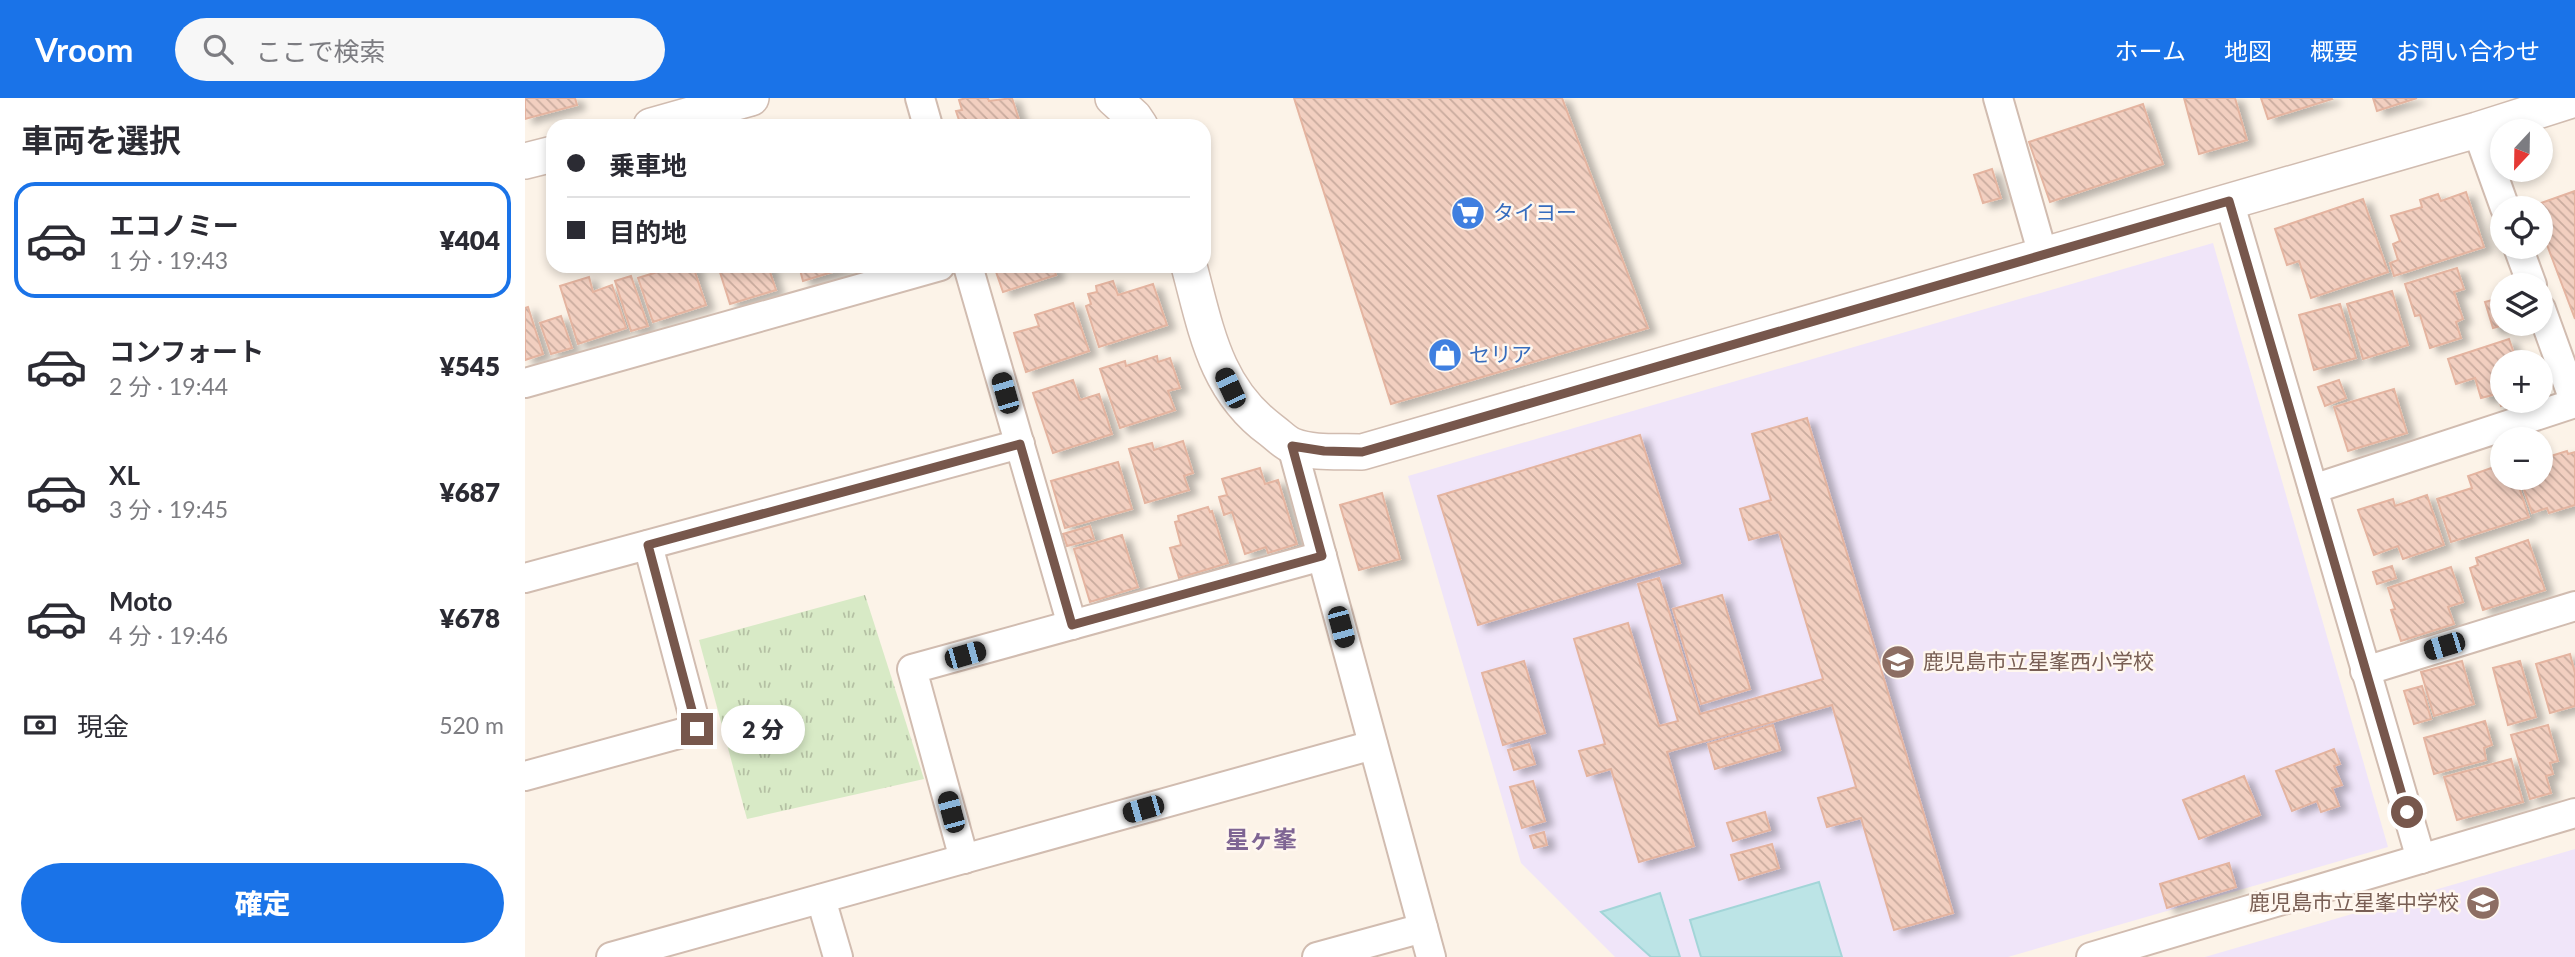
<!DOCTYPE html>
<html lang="ja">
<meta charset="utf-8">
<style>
body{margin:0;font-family:Lato,"Noto Sans JP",sans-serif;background:#f7f7f7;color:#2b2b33;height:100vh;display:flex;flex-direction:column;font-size:26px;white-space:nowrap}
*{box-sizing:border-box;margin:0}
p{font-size:23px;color:#7c7c81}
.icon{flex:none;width:38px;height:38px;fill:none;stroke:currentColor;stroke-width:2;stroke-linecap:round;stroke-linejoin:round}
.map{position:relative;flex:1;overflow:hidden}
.side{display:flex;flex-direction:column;background:#fff;width:525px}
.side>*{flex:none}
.top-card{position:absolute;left:21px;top:21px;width:665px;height:154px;border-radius:21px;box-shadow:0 4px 10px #0003;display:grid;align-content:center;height:154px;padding:0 21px;background:#fff}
.needle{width:46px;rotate:202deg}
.buttons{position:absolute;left:1965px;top:21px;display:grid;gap:14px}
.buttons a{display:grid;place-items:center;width:63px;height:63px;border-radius:50%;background:#fff;box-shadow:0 4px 10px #0003;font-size:35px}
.end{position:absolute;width:32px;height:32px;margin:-16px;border:9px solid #77574c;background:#fff;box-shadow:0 0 0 4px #fff}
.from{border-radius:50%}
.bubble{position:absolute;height:49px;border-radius:24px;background:#fff;box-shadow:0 4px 10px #0003;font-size:23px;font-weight:800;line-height:49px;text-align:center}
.car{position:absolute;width:21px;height:42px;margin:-21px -10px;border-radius:9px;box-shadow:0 0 5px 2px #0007;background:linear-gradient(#222 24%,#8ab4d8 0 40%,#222 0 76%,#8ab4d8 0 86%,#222 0)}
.top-card b{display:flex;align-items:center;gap:24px;height:66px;font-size:26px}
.top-card b+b{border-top:2px solid #e1e1e2}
.top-card i{width:18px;height:18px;background:#2b2b33}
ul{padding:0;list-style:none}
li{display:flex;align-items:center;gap:21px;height:116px;margin:0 14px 10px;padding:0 7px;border:4px solid transparent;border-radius:21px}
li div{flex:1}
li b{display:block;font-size:26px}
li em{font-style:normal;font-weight:800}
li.selected{border-color:#1a73e8}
li>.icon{width:63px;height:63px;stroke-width:1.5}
h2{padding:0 21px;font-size:32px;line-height:84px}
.pay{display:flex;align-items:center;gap:18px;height:77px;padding:0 21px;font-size:26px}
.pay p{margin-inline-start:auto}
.button{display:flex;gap:14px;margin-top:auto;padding:14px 21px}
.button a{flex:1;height:80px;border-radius:42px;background:#1a73e8;color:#fff;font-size:28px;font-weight:800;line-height:80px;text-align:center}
header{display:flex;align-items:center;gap:42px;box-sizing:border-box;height:98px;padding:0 35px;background:#1a73e8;color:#fff}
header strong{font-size:33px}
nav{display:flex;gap:38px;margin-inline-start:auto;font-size:24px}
.search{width:490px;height:63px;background:#f7f7f7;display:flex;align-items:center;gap:18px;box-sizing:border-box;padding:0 24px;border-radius:38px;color:#7c7c81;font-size:26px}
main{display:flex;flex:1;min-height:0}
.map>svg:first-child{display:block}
.education{fill:#f0e5f9}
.park{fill:url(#park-tufts)}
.water{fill:#bce4e6;stroke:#a3d5d8;stroke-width:2}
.building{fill:url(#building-back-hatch);stroke:#e4b4a0;stroke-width:2;filter:url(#shadow)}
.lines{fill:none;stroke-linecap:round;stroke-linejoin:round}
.minor-casing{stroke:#d1bcb0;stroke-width:32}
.tertiary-casing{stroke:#d1bcb0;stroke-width:38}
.minor{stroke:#fff;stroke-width:28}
.tertiary{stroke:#fff;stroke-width:35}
.route{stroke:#77574c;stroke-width:9}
.labels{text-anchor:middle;stroke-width:5;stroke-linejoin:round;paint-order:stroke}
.shop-label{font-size:21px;fill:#366cbe;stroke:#fff7ef;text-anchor:start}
.education-label{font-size:21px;fill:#785e54;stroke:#fff7ef;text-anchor:start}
.quarter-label{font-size:24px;font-weight:bold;fill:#7e6493;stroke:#fff7ef}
</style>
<header>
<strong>Vroom</strong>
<div class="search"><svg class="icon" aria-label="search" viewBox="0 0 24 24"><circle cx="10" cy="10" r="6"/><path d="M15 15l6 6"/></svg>ここで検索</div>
<nav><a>ホーム</a><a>地図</a><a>概要</a><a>お問い合わせ</a></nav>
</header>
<main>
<section class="side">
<h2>車両を選択</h2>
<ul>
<li class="selected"><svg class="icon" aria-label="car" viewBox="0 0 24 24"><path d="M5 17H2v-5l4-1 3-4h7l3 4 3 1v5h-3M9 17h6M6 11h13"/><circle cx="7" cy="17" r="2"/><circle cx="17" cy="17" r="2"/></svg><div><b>エコノミー</b><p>1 分 · 19:43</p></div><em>¥404</em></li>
<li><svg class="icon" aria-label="car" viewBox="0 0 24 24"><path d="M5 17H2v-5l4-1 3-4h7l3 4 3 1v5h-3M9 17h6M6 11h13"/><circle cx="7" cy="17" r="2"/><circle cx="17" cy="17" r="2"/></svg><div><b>コンフォート</b><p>2 分 · 19:44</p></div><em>¥545</em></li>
<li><svg class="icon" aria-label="car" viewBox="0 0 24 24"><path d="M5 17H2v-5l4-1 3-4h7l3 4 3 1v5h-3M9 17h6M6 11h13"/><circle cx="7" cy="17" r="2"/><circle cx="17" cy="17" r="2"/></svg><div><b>XL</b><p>3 分 · 19:45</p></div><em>¥687</em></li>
<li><svg class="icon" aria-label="car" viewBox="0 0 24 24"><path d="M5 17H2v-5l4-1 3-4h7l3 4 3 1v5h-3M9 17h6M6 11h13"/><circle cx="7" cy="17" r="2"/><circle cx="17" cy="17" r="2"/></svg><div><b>Moto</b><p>4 分 · 19:46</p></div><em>¥678</em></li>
</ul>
<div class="pay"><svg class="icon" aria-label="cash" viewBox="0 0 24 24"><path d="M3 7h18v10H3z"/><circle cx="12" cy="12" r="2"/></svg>現金<p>520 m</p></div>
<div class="button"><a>確定</a></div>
</section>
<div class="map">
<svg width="2050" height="859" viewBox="0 0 2050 859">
<defs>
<pattern id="park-tufts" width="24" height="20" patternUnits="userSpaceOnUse" patternTransform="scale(1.75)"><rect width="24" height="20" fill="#d8eac6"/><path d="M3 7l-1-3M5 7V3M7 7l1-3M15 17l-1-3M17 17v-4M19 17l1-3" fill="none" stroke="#b4c0a3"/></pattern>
<pattern id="building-back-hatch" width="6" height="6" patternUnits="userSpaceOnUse" patternTransform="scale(1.75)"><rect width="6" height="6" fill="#f2cfc0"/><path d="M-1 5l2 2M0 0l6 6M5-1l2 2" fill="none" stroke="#c9ab9e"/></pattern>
<filter id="shadow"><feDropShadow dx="8" dy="4.5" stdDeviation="3.5" flood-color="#0004"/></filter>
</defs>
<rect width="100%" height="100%" fill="#fcf3e8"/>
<g class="education">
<polygon points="1688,145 1863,749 1483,859 1090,859 996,765 883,378"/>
<polygon points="2050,751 2050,859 1680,859"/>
</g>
<polygon class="park" points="340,497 399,681 222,721 174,542"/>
<g class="water">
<polygon points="1294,784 1317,859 1176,859 1165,822"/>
<polygon points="1135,795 1155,859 1126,859 1076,814"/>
</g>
<g class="building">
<polygon points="0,0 50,0 52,7 0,21"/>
<polygon points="441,0 463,0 464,3 487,0 496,28 436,28 431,13 437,12 434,2"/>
<polygon points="769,0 1037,0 1123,230 866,306"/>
<polygon points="1659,0 1710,0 1722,42 1674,56"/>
<polygon points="1736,0 1806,0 1807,1 1743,21"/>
<polygon points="1848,0 1892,0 1852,13"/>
<polygon points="1618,6 1638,66 1525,104 1504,44"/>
<polygon points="1467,71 1476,100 1458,105 1449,77"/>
<polygon points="2050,93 2050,221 2019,139 2016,140 2016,110 2002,110"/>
<polygon points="1941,94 1959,149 1869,178 1865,165 1873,162 1868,146 1875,143 1866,118 1897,109 1895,102 1913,96 1916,103"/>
<polygon points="1838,101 1863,174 1786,200 1774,163 1762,167 1750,131"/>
<polygon points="141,168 168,168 181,207 128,224 113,180 142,171"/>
<polygon points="193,168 243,168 251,192 205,206"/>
<polygon points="274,168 327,168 278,183"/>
<polygon points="469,168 528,168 531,177 478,194"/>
<polygon points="1932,170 1939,191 1929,194 1938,221 1931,224 1936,240 1905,250 1895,217 1890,218 1880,186"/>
<polygon points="106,178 123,228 106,233 90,183"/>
<polygon points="64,179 68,194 87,187 101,230 53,246 35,188"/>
<polygon points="588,183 593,197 628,186 642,227 574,249 561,208 566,206 563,196 572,194 571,188"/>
<polygon points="1867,193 1883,247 1838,261 1822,206"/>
<polygon points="1978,199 1978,226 1983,226 1968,230 1960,204"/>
<polygon points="548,205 564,253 501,274 489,235 514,228 510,217"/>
<polygon points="1815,206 1831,260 1789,272 1774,217"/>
<polygon points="3,209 18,256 0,262 0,210"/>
<polygon points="36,218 47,250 26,256 15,225"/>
<polygon points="1984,241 1992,264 1978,264 1978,303 1991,303 1976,308 1972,296 1956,300 1950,280 1931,286 1923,261"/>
<polygon points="632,258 633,264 645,260 655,290 643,293 650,312 595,330 575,271 600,263 601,268"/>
<polygon points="548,282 555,302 574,296 587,336 528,355 508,295"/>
<polygon points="1814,282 1821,300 1800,308 1793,289"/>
<polygon points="1869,291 1882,335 1823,353 1809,309"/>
<polygon points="1282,320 1428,815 1369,832 1336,720 1302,729 1293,700 1331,689 1307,607 1142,654 1169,748 1114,764 1086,671 1062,678 1054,653 1080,646 1049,541 1103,525 1134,628 1153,623 1113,486 1134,480 1175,616 1298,581 1254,434 1224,442 1215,411 1246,402 1227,336"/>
<polygon points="1115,337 1155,465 953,527 913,398"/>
<polygon points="658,343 668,375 659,378 664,392 620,405 604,351 627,345 629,352"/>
<polygon points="2042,353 2043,356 2050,354 2050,407 2024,415 2022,410 2007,415 1995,380 2016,380 2016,361"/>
<polygon points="593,364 607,411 540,430 526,383"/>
<polygon points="1978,366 1978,380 1991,380 2004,419 1926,444 1912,401 1947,390 1943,378"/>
<polygon points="735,370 740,386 753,382 772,446 743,455 741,449 720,456 707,414 699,417 694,399 702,397 697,381"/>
<polygon points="857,395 875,461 834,472 815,407"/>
<polygon points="1902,397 1919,447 1878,461 1873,448 1849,457 1833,412 1868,401 1870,408"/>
<polygon points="683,409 685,414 687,413 703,465 654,480 645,450 656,447 650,424 654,423 653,418"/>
<polygon points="565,428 569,441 542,448 538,436"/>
<polygon points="597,437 613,489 565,504 549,451"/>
<polygon points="2003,442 2020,492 1958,512 1945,470 1953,467 1951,460"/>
<polygon points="1867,468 1871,480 1852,486 1848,474"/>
<polygon points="1926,469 1938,504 1923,509 1929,526 1876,543 1866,512 1870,511 1863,490"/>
<polygon points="1197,497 1225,591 1176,606 1148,511"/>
<polygon points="2045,556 2050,575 2050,608 2025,615 2011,566"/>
<polygon points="999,563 1020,635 978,647 957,575"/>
<polygon points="1937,563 1949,606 1909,618 1896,574"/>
<polygon points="1995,563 2011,619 1983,627 1968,570"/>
<polygon points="1897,588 1906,621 1889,626 1879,593"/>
<polygon points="1960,623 1967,647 1959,650 1961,662 1909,676 1899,640"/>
<polygon points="1248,627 1255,652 1190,671 1183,646"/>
<polygon points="2023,627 2033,663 2025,665 2028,676 2021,678 2026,695 2005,701 1986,637"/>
<polygon points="1004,646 1010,666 989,672 983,652"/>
<polygon points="1809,651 1815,666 1809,668 1817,687 1807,690 1814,708 1796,714 1792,703 1767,713 1751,673"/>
<polygon points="1986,661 1998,704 1932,722 1919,679"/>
<polygon points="1719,678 1735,717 1674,741 1658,702"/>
<polygon points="1008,683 1020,723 997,730 985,689"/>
<polygon points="1240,714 1245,732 1208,743 1202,725"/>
<polygon points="1019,734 1022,747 1009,750 1005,738"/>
<polygon points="1247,746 1254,770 1214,782 1206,757"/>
<polygon points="1704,765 1711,789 1642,810 1635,786"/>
</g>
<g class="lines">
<g class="minor-casing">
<g id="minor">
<polyline points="395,0 403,28"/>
<polyline points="1473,0 1518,157"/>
<polyline points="1952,32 1980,110"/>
<polyline points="1704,103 1896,761"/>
<polyline points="1993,149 2007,187"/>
<polyline points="443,168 547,527"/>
<polyline points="2016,211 2050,305"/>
<polyline points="0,285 415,168"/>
<polyline points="767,348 906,859"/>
<polyline points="1788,391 2050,305"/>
<polyline points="0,480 495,346"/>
<polyline points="1840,573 2050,508"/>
<polyline points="0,678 172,631 123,447"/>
<polyline points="439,761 387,571 797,458"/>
<polyline points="296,801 313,859"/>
<polyline points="86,859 848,647"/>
<polyline points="792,859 898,830"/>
<polyline points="1566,859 2050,715"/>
</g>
</g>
<g class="tertiary-casing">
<g id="tertiary">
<polyline points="588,0 609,19 615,28"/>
<polyline points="126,28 226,0"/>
<polyline points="0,63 28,56"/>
<path d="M 664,168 C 681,231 690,291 746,332 C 753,337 760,345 768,348 C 788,356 816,353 837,354 L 1952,32 L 2050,1"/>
</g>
</g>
<use href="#minor" class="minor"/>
<use href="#tertiary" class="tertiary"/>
</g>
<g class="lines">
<polyline class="route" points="172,631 123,447 495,346 547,527 797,458 767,348 799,353 837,354 1704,103 1882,714"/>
</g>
<defs>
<g id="supermarket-disc" transform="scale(1.75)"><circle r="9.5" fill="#3f7fe0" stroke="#fff7ef"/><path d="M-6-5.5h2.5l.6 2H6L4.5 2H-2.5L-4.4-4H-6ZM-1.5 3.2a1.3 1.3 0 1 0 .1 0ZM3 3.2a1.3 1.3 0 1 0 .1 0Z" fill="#fff"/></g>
<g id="shop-disc" transform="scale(1.75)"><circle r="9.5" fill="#3f7fe0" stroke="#fff7ef"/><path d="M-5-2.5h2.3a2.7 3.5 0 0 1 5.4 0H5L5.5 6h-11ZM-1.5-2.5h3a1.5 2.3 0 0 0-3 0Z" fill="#fff"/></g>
<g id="school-disc" transform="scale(1.75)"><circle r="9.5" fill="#8d6e63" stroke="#fff7ef"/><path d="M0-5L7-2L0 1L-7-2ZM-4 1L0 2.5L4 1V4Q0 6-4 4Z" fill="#fff"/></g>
</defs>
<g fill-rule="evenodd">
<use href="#supermarket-disc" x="943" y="115"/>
<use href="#shop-disc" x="920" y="257"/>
<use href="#school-disc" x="1373" y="564"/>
<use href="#school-disc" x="1958" y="805"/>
</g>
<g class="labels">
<g class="shop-label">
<text x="968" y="122">タイヨー</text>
<text x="944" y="264">セリア</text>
</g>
<g class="education-label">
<text x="1398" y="571">鹿児島市立星峯西小学校</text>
<text x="1934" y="812" text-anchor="end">鹿児島市立星峯中学校</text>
</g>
<g class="quarter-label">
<text x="736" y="750">星ヶ峯</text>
</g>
</g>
</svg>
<div class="buttons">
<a><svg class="needle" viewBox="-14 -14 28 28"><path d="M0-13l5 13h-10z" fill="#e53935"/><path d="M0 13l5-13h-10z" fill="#7c7c81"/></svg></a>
<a><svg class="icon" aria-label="locate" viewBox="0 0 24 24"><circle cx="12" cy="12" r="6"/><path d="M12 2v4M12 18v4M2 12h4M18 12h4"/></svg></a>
<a><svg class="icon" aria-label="layers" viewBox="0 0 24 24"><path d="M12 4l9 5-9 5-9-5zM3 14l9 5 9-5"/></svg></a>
<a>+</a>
<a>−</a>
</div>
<i class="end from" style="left:1882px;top:714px"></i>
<i class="end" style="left:172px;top:631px"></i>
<div class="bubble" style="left:196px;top:607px;width:84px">2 分</div>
<i class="car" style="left:705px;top:290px;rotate:335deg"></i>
<i class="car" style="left:480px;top:295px;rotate:344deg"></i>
<i class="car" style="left:816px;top:529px;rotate:165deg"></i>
<i class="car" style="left:1919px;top:548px;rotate:253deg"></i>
<i class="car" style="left:440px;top:557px;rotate:74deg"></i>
<i class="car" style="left:618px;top:711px;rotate:254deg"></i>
<i class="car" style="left:426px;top:714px;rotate:345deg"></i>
<div class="top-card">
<b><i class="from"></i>乗車地</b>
<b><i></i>目的地</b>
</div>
</div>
</main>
